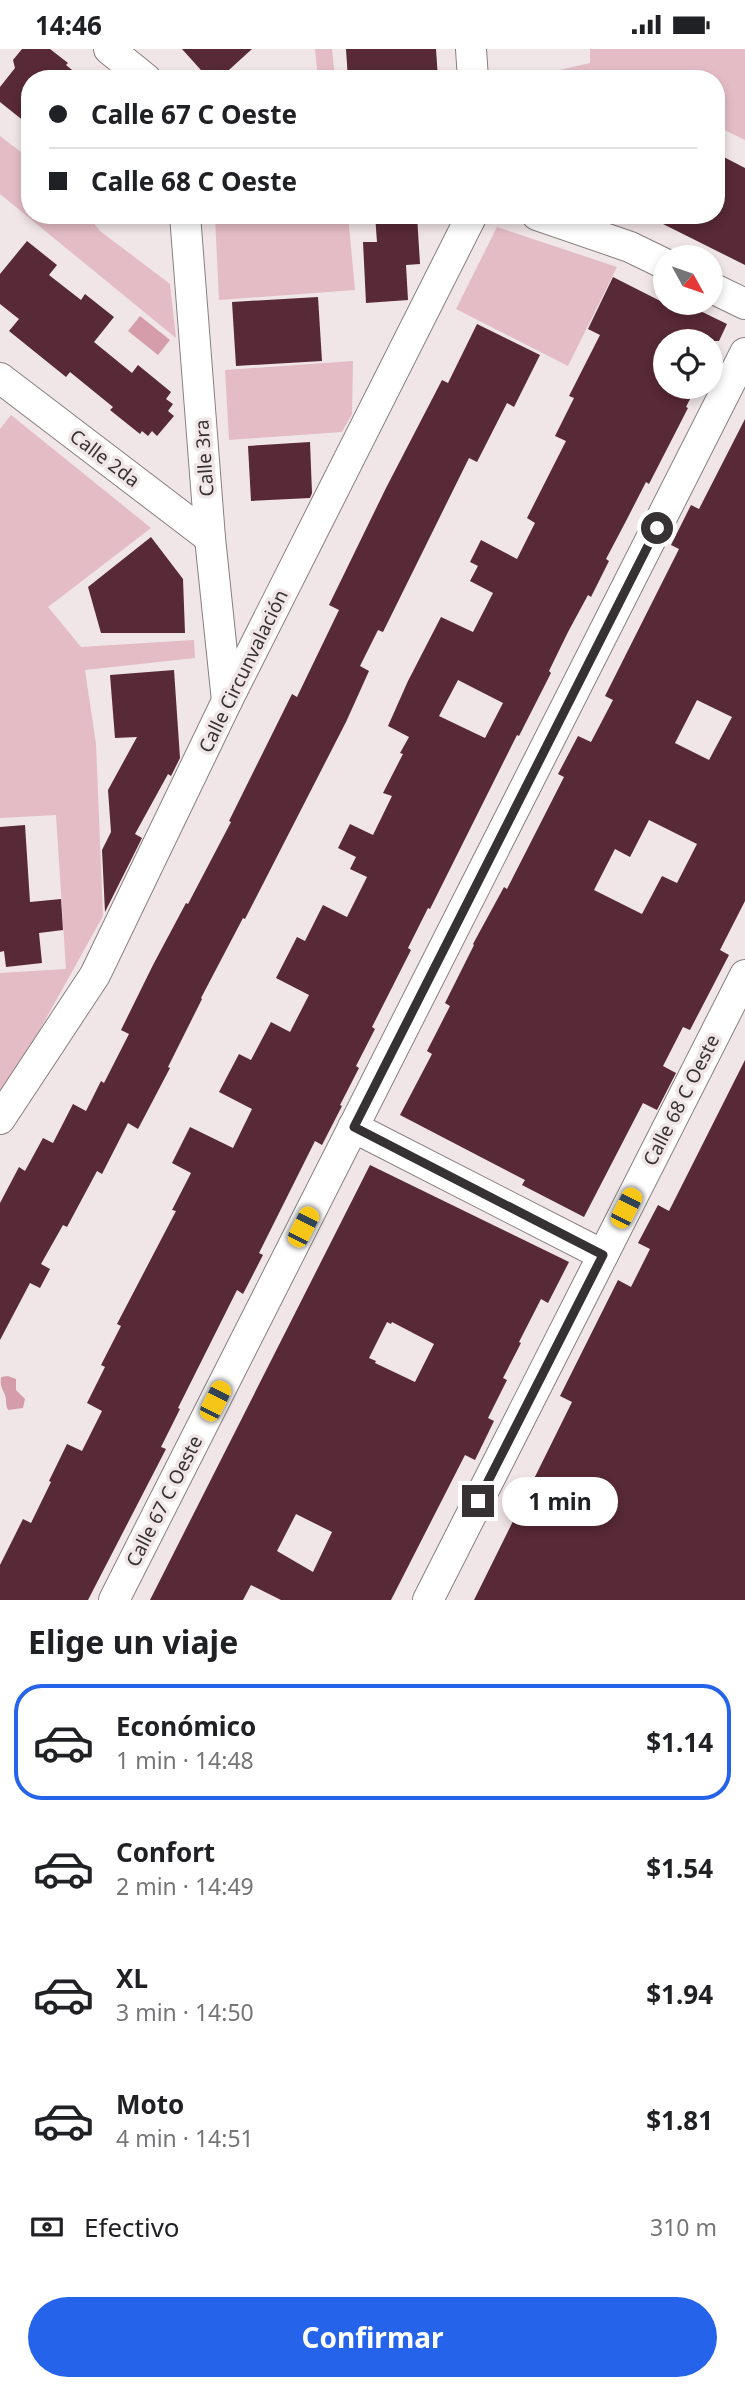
<!DOCTYPE html>
<html lang="es">
<meta charset="utf-8">
<style>
body{margin:0;font-family:"Noto Sans",sans-serif;background:#f6f6f6;color:#202124;height:100vh;display:flex;flex-direction:column;font-size:26px;white-space:nowrap}
*{box-sizing:border-box;margin:0}
p{font-size:23px;color:#757577}
.icon{flex:none;width:38px;height:38px;fill:none;stroke:currentColor;stroke-width:2;stroke-linecap:round;stroke-linejoin:round}
.map{position:relative;height:1551px;overflow:hidden}
.side{display:flex;flex-direction:column;background:#fff;flex:1}
.side>*{flex:none}
.banner{position:absolute;left:21px;top:21px;width:704px;height:154px;border-radius:28px;box-shadow:0 4px 10px #0003;display:grid;align-content:center;height:154px;padding:0 28px;background:#fff}
.needle{width:46px;rotate:130deg}
.controls{position:absolute;left:653px;top:196px;display:grid;gap:14px}
.controls a{display:grid;place-items:center;width:70px;height:70px;border-radius:50%;background:#fff;box-shadow:0 4px 10px #0003;font-size:35px}
.end{position:absolute;width:32px;height:32px;margin:-16px;border:9px solid #363233;background:#fff;box-shadow:0 0 0 4px #fff}
.from{border-radius:50%}
.bubble{position:absolute;height:49px;border-radius:24px;background:#fff;box-shadow:0 4px 10px #0003;font-size:23px;font-weight:700;line-height:49px;text-align:center}
.car{position:absolute;width:21px;height:42px;margin:-21px -10px;border-radius:9px;box-shadow:0 0 5px 2px #0007;background:linear-gradient(#f5c518 24%,#345 0 40%,#f5c518 0 76%,#345 0 86%,#f5c518 0)}
.banner b{display:flex;align-items:center;gap:24px;height:66px;font-size:26px}
.banner b+b{border-top:2px solid #e0e0e0}
.banner i{width:18px;height:18px;background:#202124}
ul{padding:0;list-style:none}
li{display:flex;align-items:center;gap:21px;height:116px;margin:0 14px 10px;padding:0 14px;border:4px solid transparent;border-radius:28px}
li div{flex:1}
li b{display:block;font-size:26px}
li em{font-style:normal;font-weight:700}
li.on{border-color:#2563eb}
li>.icon{width:63px;height:63px;stroke-width:1.5}
h2{padding:0 28px;font-size:32px;line-height:84px}
.pay{display:flex;align-items:center;gap:18px;height:77px;padding:0 28px;font-size:26px}
.pay p{margin-inline-start:auto}
.action{display:flex;gap:14px;margin-top:auto;padding:14px 28px}
.action a{flex:1;height:80px;border-radius:42px;background:#2563eb;color:#fff;font-size:28px;font-weight:700;line-height:80px;text-align:center}
.status{display:flex;justify-content:space-between;align-items:center;height:49px;padding:0 35px;background:#fff;direction:ltr}
.status svg{height:19px;fill:currentColor}
.map>svg:first-child{display:block}
.green{fill:#e4bcc5}
.water{fill:#d59ca9}
.building{fill:#582936;fill-rule:evenodd}
.lines{fill:none;stroke-linecap:round;stroke-linejoin:round}
.minor-casing{stroke:#897f81;stroke-width:32}
.minor{stroke:#fff;stroke-width:30}
.route{stroke:#363233;stroke-width:9}
.labels{text-anchor:middle;stroke-width:7;stroke-linejoin:round;paint-order:stroke}
.street-label{font-size:19px;fill:#363233;stroke:#f0e5e7}
</style>
<div class="status"><b>14:46</b><svg viewBox="0 0 49 12"><path d="M0 12V9h3v3zM5 12V6h3v6zM10 12V3h3v9zM15 12V0h3v12zM26 1h20v11H26zM47 4h2v5h-2z"/></svg></div>
<div class="map">
<svg width="745" height="1551" viewBox="0 0 745 1551">
<rect width="100%" height="100%" fill="#f0e5e7"/>
<g class="green">
<polygon points="315,0 332,0 335,30 318,30"/>
<polygon points="590,0 745,0 745,91 716,77 716,30 520,30 590,14"/>
<polygon points="0,87 30,110 30,166 87,166 100,182 170,235 176,289 0,145"/>
<polygon points="348,166 355,241 219,251 215,167"/>
<polygon points="497,178 617,218 568,317 456,260"/>
<polygon points="353,312 352,365 342,383 229,391 225,321"/>
<polygon points="11,366 151,479 48,558 81,598 194,591 195,609 85,621 96,695 103,867 29,1000 0,1042 0,924 66,920 56,766 0,769 0,380"/>
</g>
<g class="water">
<polygon points="140,267 170,291 158,306 128,282"/>
<path d="M 8,1327 L 16,1330 L 16,1341 L 25,1350 L 23,1359 L 8,1361 C 5,1355 7,1351 5,1346 C 2,1339 0,1337 1,1328 Z"/>
</g>
<g class="building">
<polygon points="22,0 50,0 68,14 66,16 83,30 30,30 30,77 0,53 0,38 15,19 13,11"/>
<polygon points="182,0 252,0 219,30 209,30"/>
<polygon points="346,0 436,0 438,30 348,30"/>
<polygon points="716,104 745,119 745,216 645,166 716,166"/>
<polygon points="375,166 417,166 420,215 406,216 408,251 366,254 363,193 377,193"/>
<polygon points="27,192 57,216 49,226 81,251 85,245 114,268 94,293 132,324 138,316 171,343 166,350 173,355 168,362 174,367 157,387 152,382 148,387 142,382 140,385 110,361 113,358 70,323 66,328 9,282 19,270 0,255 0,225"/>
<path d="M 613,228 L 686,265 L 690,257 L 727,275 L 719,292 L 665,292 L 665,338 L 696,338 L 686,358 L 688,359 L 649,435 L 646,433 L 626,472 L 606,510 L 609,512 L 591,548 L 588,546 L 568,583 L 549,622 L 551,624 L 519,687 L 517,686 L 430,860 L 428,859 L 408,899 L 411,901 L 372,978 L 375,980 L 356,1017 L 359,1019 L 340,1056 L 342,1057 L 322,1096 L 315,1092 L 259,1204 L 263,1206 L 243,1245 L 237,1241 L 178,1359 L 180,1360 L 161,1398 L 166,1400 L 88,1551 L 0,1551 L 0,1516 L 23,1470 L 31,1474 L 51,1433 L 49,1432 L 67,1395 L 82,1402 L 102,1362 L 87,1354 L 105,1318 L 101,1316 L 121,1277 L 117,1275 L 176,1162 L 172,1161 L 191,1124 L 172,1114 L 190,1078 L 233,1099 L 252,1060 L 219,1043 L 239,1005 L 251,1011 L 271,973 L 290,983 L 309,946 L 276,929 L 297,888 L 305,892 L 323,856 L 347,868 L 367,828 L 350,820 L 356,808 L 338,799 L 350,775 L 373,786 L 392,747 L 383,744 L 403,705 L 400,704 L 409,688 L 388,677 L 408,632 L 441,568 L 473,583 L 493,544 L 470,532 L 478,517 L 470,513 L 481,491 L 517,510 L 535,474 L 527,469 L 566,392 L 555,387 L 574,349 L 569,347 L 600,286 L 588,280 ZM 458,631 L 503,654 L 485,689 L 439,667 Z"/>
<polygon points="318,248 322,312 236,317 232,253"/>
<polygon points="477,275 540,306 514,358 507,354 477,413 469,409 383,583 378,581 360,617 369,622 346,673 245,870 243,869 201,949 202,950 168,1018 170,1019 138,1080 128,1074 102,1125 97,1122 67,1178 63,1176 41,1215 50,1220 40,1239 30,1234 0,1291 0,1154 19,1118 25,1122 43,1089 53,1094 73,1055 86,1062 101,1032 104,1034 129,985 121,981 153,916 186,854 188,855 231,773 229,772 292,645 297,648 339,561 329,556 386,439 442,331 448,334"/>
<path d="M 745,370 L 745,852 L 720,901 L 729,906 L 690,981 L 683,978 L 663,1017 L 676,1024 L 657,1061 L 643,1054 L 584,1168 L 522,1136 L 525,1131 L 400,1066 L 432,1005 L 427,1002 L 450,957 L 445,954 L 474,896 L 473,895 L 504,838 L 507,840 L 564,728 L 558,725 L 578,687 L 591,693 L 613,651 L 605,647 L 679,500 L 671,496 L 691,456 L 699,460 ZM 697,651 L 732,668 L 709,711 L 675,694 ZM 649,771 L 697,795 L 677,834 L 662,827 L 642,865 L 594,841 L 615,800 L 630,808 Z"/>
<polygon points="310,393 312,444 310,449 251,452 248,397"/>
<polygon points="151,488 183,530 185,584 101,584 88,538"/>
<polygon points="174,621 180,709 171,727 168,725 135,785 142,789 105,863 102,801 111,783 108,741 137,688 115,689 110,626"/>
<polygon points="25,776 30,853 61,850 63,881 39,884 42,914 6,918 4,902 0,903 0,778"/>
<polygon points="745,1011 745,1551 474,1551 572,1353 560,1347 618,1231 631,1238 650,1200 638,1194 658,1156 669,1162"/>
<path d="M 370,1116 L 569,1213 L 548,1254 L 541,1250 L 519,1293 L 521,1294 L 503,1329 L 507,1331 L 488,1369 L 494,1372 L 475,1411 L 465,1406 L 391,1551 L 281,1551 L 251,1536 L 243,1551 L 150,1551 ZM 387,1273 L 391,1275 L 392,1273 L 434,1295 L 415,1333 L 375,1314 L 376,1312 L 369,1309 ZM 296,1465 L 332,1483 L 313,1523 L 277,1502 Z"/>
</g>
<g class="lines">
<g class="minor-casing">
<g id="minor">
<polyline points="109,0 146,30"/>
<polyline points="471,0 473,30"/>
<polyline points="185,166 210,489 227,652"/>
<polyline points="537,166 630,198 665,215"/>
<polyline points="710,238 745,255"/>
<polyline points="0,329 210,489"/>
<polyline points="0,1070 95,926 227,652 472,166"/>
<polyline points="353,1078 603,1206"/>
<polyline points="114,1551 745,304"/>
<polyline points="428,1551 745,926"/>
</g>
</g>
<use href="#minor" class="minor"/>
</g>
<g class="lines">
<polyline class="route" points="478,1452 603,1206 354,1078 657,479"/>
</g>
<g class="labels">
<g class="street-label">
<text transform="translate(105 409) rotate(37)" y="7">Calle 2da</text>
<text transform="translate(204 409) rotate(-94)" y="7">Calle 3ra</text>
<text transform="translate(243 622) rotate(-64)" y="7">Calle Circunvalación</text>
<text transform="translate(681 1051) rotate(-63)" y="7">Calle 68 C Oeste</text>
<text transform="translate(164 1452) rotate(-63)" y="7">Calle 67 C Oeste</text>
</g>
</g>
</svg>
<div class="controls">
<a><svg class="needle" viewBox="-14 -14 28 28"><path d="M0-13l5 13h-10z" fill="#e53935"/><path d="M0 13l5-13h-10z" fill="#757577"/></svg></a>
<a><svg class="icon" aria-label="locate" viewBox="0 0 24 24"><circle cx="12" cy="12" r="6"/><path d="M12 2v4M12 18v4M2 12h4M18 12h4"/></svg></a>
</div>
<i class="end from" style="left:657px;top:479px"></i>
<i class="end" style="left:478px;top:1452px"></i>
<div class="bubble" style="left:502px;top:1428px;width:116px">1 min</div>
<i class="car" style="left:626px;top:1159px;rotate:27deg"></i>
<i class="car" style="left:303px;top:1178px;rotate:27deg"></i>
<i class="car" style="left:215px;top:1352px;rotate:27deg"></i>
<div class="banner">
<b><i class="from"></i>Calle 67 C Oeste</b>
<b><i></i>Calle 68 C Oeste</b>
</div>
</div>
<section class="side">
<h2>Elige un viaje</h2>
<ul>
<li class="on"><svg class="icon" aria-label="car" viewBox="0 0 24 24"><path d="M5 17H2v-5l4-1 3-4h7l3 4 3 1v5h-3M9 17h6M6 11h13"/><circle cx="7" cy="17" r="2"/><circle cx="17" cy="17" r="2"/></svg><div><b>Económico</b><p>1 min · 14:48</p></div><em>$1.14</em></li>
<li><svg class="icon" aria-label="car" viewBox="0 0 24 24"><path d="M5 17H2v-5l4-1 3-4h7l3 4 3 1v5h-3M9 17h6M6 11h13"/><circle cx="7" cy="17" r="2"/><circle cx="17" cy="17" r="2"/></svg><div><b>Confort</b><p>2 min · 14:49</p></div><em>$1.54</em></li>
<li><svg class="icon" aria-label="car" viewBox="0 0 24 24"><path d="M5 17H2v-5l4-1 3-4h7l3 4 3 1v5h-3M9 17h6M6 11h13"/><circle cx="7" cy="17" r="2"/><circle cx="17" cy="17" r="2"/></svg><div><b>XL</b><p>3 min · 14:50</p></div><em>$1.94</em></li>
<li><svg class="icon" aria-label="car" viewBox="0 0 24 24"><path d="M5 17H2v-5l4-1 3-4h7l3 4 3 1v5h-3M9 17h6M6 11h13"/><circle cx="7" cy="17" r="2"/><circle cx="17" cy="17" r="2"/></svg><div><b>Moto</b><p>4 min · 14:51</p></div><em>$1.81</em></li>
</ul>
<div class="pay"><svg class="icon" aria-label="cash" viewBox="0 0 24 24"><path d="M3 7h18v10H3z"/><circle cx="12" cy="12" r="2"/></svg>Efectivo<p>310 m</p></div>
<div class="action"><a>Confirmar</a></div>
</section>
